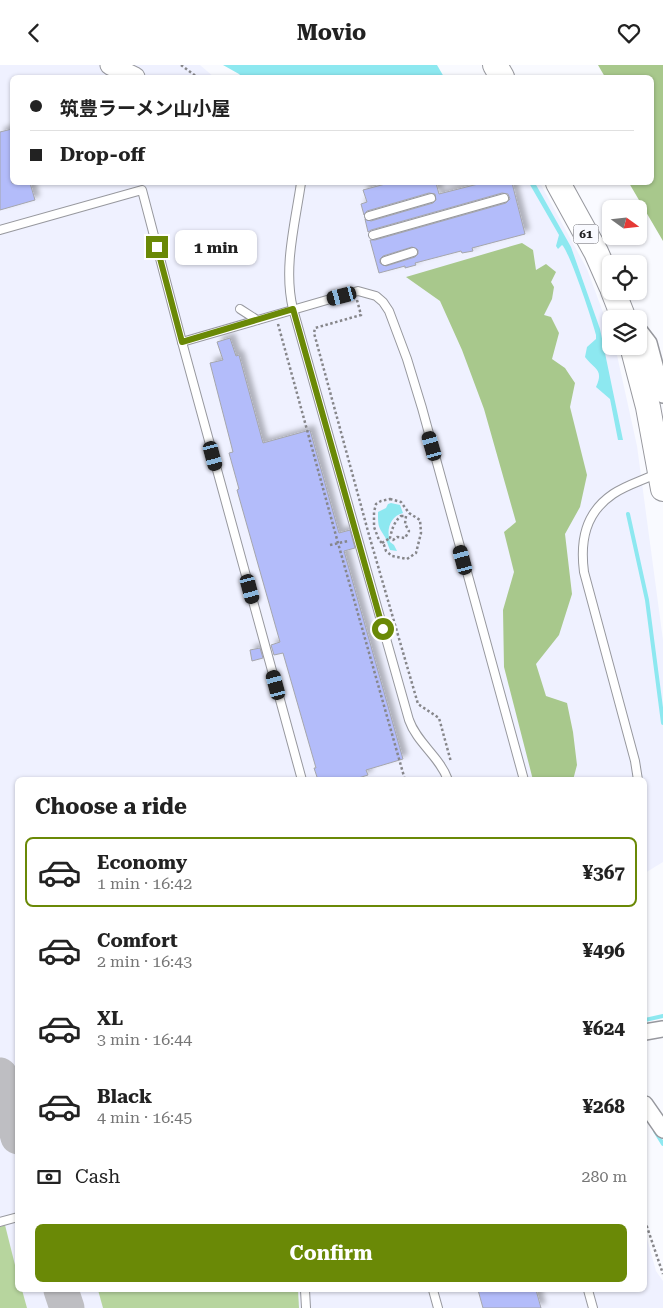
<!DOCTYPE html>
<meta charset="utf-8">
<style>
body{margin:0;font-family:"Roboto Serif","Noto Sans JP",serif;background:#f2f2f2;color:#222;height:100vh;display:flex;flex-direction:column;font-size:19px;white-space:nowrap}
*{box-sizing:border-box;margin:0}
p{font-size:16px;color:#767676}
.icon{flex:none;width:28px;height:28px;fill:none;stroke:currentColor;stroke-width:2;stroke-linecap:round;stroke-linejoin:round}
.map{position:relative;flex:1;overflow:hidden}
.side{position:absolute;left:15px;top:712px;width:632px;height:515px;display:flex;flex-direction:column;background:#fff;border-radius:8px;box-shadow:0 1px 4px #0004}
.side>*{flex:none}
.banner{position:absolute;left:10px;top:10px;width:644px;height:110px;border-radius:8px;box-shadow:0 1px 4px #0004;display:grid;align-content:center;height:110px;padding:0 20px;background:#fff}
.needle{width:32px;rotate:105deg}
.controls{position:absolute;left:602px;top:135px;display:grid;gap:10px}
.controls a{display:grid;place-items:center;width:45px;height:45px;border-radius:8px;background:#fff;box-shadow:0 1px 4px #0004;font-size:25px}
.end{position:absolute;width:22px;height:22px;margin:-11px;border:6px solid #6a8906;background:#fff;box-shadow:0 0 0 2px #fff}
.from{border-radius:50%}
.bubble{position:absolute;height:35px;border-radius:8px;background:#fff;box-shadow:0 1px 4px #0004;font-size:16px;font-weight:700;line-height:35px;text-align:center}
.car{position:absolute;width:15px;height:30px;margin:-15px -8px;border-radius:6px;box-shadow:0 0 4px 1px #0007;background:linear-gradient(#222 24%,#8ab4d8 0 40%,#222 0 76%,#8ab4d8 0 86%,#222 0)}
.banner b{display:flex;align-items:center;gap:18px;height:48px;font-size:19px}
.banner b+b{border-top:1px solid #e0e0e0}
.banner i{width:12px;height:12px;background:#222}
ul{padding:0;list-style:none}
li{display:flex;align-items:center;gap:15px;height:70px;margin:0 10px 8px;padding:0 10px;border:2px solid transparent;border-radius:8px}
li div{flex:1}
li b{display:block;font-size:19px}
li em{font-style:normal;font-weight:700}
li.on{border-color:#6a8906}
li>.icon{width:45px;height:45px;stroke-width:1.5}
h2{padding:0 20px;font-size:22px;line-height:60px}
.pay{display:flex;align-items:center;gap:12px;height:55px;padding:0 20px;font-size:19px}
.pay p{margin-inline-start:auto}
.button{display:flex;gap:10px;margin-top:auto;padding:10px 20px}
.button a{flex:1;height:58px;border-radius:8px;background:#6a8906;color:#fff;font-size:20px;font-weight:700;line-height:58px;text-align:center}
header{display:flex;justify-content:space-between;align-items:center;height:65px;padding:0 20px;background:#fff;font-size:22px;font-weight:700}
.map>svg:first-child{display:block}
.built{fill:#eff1ff}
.green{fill:#b7d59e}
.forest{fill:#a8c88c}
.water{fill:#8de8f0}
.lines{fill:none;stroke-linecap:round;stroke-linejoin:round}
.stream{stroke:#8de8f0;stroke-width:4}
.taxiway{stroke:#bebec2;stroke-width:35}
.building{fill:#b3bcfa;stroke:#a5a6ac;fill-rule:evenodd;filter:url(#shadow)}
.service-casing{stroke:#97989e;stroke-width:10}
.minor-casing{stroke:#97989e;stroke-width:18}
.tertiary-casing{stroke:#97989e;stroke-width:21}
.primary-casing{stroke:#97989e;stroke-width:26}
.path{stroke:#86868a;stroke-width:2.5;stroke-dasharray:2.5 2.5;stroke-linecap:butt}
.service{stroke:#fff;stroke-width:8}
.minor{stroke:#fff;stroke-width:15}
.tertiary{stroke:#fff;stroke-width:19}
.primary{stroke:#fff;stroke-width:24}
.route{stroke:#6a8906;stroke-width:6}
.labels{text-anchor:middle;stroke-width:4;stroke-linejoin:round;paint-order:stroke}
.shield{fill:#f9faff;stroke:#626366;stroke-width:1}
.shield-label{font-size:12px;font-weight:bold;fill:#222224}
</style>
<header><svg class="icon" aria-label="back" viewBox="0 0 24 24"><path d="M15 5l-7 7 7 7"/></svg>Movio<svg class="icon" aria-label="heart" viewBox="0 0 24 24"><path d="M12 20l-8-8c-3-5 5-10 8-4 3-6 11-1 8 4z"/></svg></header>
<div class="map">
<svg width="663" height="1243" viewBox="0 0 663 1243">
<defs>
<filter id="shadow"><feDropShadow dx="4.5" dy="-4.5" stdDeviation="2.5" flood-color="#0004"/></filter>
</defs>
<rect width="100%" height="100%" fill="#f9faff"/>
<polygon class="built" points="0,0 200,0 214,12 12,12 12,118 540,118 587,204 611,269 611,281 615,281 637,381 663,575 663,797 645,808 645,715 18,715 18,1225 645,1225 645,1166 656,1206 663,1216 663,1243 0,1243"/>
<g class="green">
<polygon points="5,1160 17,1208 18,1225 22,1225 27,1243 0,1243 0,1162"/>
<polygon points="98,1225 298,1225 299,1243 103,1243"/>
</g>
<g class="forest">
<polygon points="598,0 663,0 663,176 629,118 651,118 651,12 605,12"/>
<polygon points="522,178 533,185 536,205 546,199 556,207 551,217 554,222 552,234 544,250 551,252 559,268 552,294 565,303 575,318 570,342 587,410 580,442 565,469 572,529 559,570 536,599 546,631 567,638 573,667 577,700 573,715 533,715 504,602 503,545 514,507 504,467 516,457 484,344 462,285 440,236 406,212"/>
</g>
<g class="water">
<polygon points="223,0 437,0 444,12 242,12 239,9"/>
<path d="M 529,118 L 535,118 L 571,182 L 600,264 L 623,375 L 618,375 L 610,334 L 596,322 C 604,304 595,305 585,292 L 587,282 L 596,274 L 596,270 C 593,257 569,185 562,180 L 558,184 L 556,181 L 559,170 Z"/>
<path d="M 391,438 L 400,440 L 403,448 C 390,451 386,465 390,477 L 394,480 L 397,486 L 390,485 C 388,481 387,476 385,472 C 378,461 378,461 378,447 L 386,443 L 388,439 Z"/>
</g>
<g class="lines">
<g class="stream">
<polyline points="628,449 647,535 663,658"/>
<polyline points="645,955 663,951"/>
<polyline points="655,1066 663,1079"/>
</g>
<g class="taxiway">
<polyline points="0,1010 18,1072"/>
<polyline points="61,1225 67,1243"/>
</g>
</g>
<g class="building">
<polygon points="12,64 12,118 30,118 35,135 0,145 0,67"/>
<path d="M 389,118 L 436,118 L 439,129 L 482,118 L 512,118 L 525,169 L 472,183 L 473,186 L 462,188 L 461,186 L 415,198 L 416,200 L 405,203 L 405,201 L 379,208 L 370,175 L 375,175 L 506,138 L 510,134 L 508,129 L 502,128 L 371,165 L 368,167 L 365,154 L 371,156 L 433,138 L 436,135 L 435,129 L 429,128 L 367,146 L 364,150 L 361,139 L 367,137 L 363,125 ZM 412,182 L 418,185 L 418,189 L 415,192 L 386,201 L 380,198 L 380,194 L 383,191 Z"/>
<polygon points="230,273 236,291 239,290 263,378 310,365 339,468 350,465 355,483 344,486 403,694 366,705 368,710 352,715 318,715 314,703 316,703 283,588 274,590 271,580 280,577 237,425 239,424 229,388 233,387 210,298 223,295 217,277"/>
<polygon points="260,583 263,593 252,596 250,585"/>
<polygon points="478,1225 536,1225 541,1243 483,1243"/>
</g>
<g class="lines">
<g class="service-casing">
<g id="service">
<path d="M 301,118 C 295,159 283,203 293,244 L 409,655 C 417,678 440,692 448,715"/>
<polyline points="369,151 431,133"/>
<polyline points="0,165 142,125 182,277 302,715"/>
<polyline points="373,170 504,133"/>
<polyline points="385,196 413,187"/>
<polyline points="240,244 257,255"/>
<polyline points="182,277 358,226 376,231 383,237 389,246 407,294 422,343 524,715"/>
<path d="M 638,715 L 635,696 L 584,507 C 580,476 585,448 613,429 C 626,420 644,415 658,408"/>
<polyline points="0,1157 18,1152"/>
<polyline points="305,1225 306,1243"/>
<polyline points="433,1225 438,1243"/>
<polyline points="588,1225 593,1243"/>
</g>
</g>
<g class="minor-casing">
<g id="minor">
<polyline points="639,265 649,278 663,330"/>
<polyline points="645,967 663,964"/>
<polyline points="645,1039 663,1065"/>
</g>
</g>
<g class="tertiary-casing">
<polyline id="tertiary" points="110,0 135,12"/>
</g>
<g class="primary-casing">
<g id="primary">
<polyline points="495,0 502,12"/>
<polyline points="558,118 596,187 611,221"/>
<polyline points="613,226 624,254"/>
<polyline points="632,281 648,342 663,424"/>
</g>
</g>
<g class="path">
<polyline points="181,0 197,12"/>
<polyline points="357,235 361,250 315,263 314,268 369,470 418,639 439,653 451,697"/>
<polyline points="278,259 338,478 405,715"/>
<polygon points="390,434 401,437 409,448 420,455 421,468 416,488 407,494 392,491 386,486 384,480 379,475 374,462 374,447 376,439 381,436"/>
<path d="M 401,451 L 406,451 L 405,459 L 409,466 L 405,473 L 397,472 L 393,475 L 390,473 C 392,464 394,457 401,451 Z"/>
<polyline points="382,478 390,473"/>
<polyline points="330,480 348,476"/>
<polyline points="645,1156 663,1209"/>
</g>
<use href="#service" class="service"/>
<use href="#minor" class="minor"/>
<use href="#tertiary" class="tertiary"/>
<use href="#primary" class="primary"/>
</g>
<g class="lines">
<polyline class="route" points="157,182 182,277 293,244 383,564"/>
</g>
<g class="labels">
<rect class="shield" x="573.5" y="159.5" width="25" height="19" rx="4"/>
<g class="shield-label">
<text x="586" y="173">61</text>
</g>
</g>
</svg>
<div class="controls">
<a><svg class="needle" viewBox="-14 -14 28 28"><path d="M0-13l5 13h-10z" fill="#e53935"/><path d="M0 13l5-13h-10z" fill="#767676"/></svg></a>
<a><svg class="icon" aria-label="locate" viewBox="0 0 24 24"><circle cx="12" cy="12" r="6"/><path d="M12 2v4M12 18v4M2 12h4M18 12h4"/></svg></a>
<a><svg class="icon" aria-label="layers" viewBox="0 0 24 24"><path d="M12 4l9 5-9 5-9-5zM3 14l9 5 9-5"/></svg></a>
</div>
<i class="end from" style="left:383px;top:564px"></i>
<i class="end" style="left:157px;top:182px"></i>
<div class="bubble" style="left:175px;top:165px;width:82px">1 min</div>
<i class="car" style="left:342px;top:231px;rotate:255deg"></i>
<i class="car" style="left:432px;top:381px;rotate:344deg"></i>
<i class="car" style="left:213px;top:391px;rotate:165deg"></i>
<i class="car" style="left:463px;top:495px;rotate:345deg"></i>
<i class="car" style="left:250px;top:524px;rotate:165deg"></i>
<i class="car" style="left:276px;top:620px;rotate:345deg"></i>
<div class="banner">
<b><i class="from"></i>筑豊ラーメン山小屋</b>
<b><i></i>Drop-off</b>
</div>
<section class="side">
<h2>Choose a ride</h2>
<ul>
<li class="on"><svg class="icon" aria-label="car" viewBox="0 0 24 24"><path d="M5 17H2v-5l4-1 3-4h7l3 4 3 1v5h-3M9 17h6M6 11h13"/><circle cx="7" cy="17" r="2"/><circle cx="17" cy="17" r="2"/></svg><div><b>Economy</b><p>1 min · 16:42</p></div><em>¥367</em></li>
<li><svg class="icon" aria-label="car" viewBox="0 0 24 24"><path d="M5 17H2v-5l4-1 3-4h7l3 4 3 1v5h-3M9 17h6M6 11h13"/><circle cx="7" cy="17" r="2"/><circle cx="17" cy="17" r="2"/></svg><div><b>Comfort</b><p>2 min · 16:43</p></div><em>¥496</em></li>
<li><svg class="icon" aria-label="car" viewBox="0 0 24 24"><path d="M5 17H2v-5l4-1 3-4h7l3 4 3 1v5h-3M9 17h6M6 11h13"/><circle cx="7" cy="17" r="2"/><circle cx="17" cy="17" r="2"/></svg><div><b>XL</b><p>3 min · 16:44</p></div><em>¥624</em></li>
<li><svg class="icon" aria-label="car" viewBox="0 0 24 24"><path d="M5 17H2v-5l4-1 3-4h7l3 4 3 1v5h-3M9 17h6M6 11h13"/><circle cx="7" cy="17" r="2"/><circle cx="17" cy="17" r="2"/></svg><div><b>Black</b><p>4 min · 16:45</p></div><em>¥268</em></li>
</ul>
<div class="pay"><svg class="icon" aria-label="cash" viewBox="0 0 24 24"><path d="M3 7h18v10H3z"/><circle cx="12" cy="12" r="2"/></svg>Cash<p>280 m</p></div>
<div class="button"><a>Confirm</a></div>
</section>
</div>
